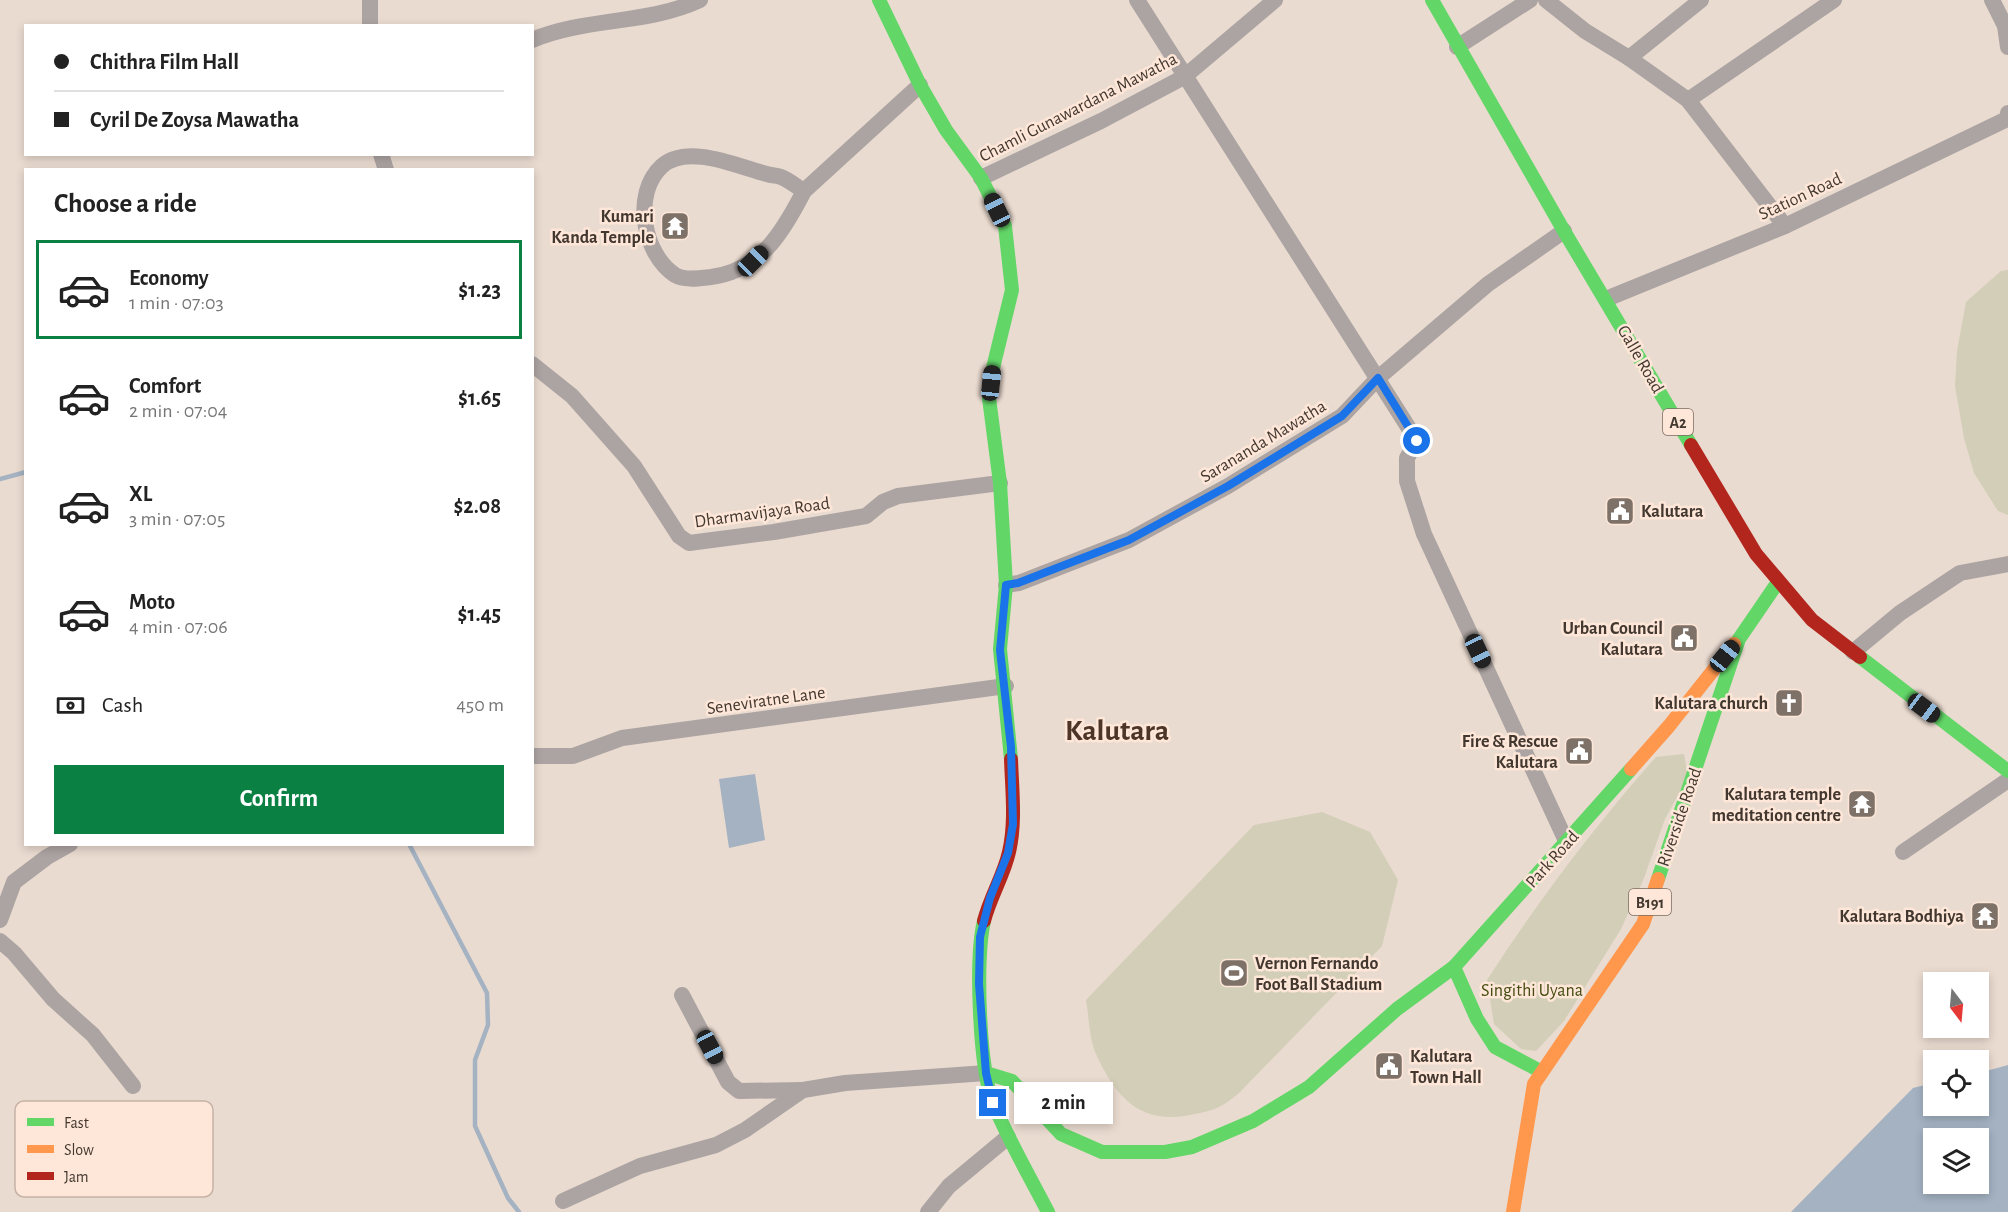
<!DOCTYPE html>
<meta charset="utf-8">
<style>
body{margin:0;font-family:"Alegreya Sans",sans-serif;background:#f2f2f2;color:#222;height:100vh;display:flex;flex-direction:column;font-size:22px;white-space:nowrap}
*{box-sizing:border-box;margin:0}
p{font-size:20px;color:#767676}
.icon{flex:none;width:33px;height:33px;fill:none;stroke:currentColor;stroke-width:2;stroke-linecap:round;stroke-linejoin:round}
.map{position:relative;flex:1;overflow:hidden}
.panel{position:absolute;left:24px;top:168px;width:510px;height:678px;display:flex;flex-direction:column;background:#fff;border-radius:0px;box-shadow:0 3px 9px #0003}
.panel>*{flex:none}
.banner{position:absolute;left:24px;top:24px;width:510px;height:132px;border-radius:0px;box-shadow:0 3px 9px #0003;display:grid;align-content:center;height:132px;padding:0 30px;background:#fff}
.needle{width:39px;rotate:164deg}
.tools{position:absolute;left:1923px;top:972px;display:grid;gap:12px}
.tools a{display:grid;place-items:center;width:66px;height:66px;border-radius:0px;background:#fff;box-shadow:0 3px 9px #0003;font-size:30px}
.end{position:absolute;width:27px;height:27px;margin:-14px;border:8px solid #1a73e8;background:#fff;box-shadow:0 0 0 3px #fff}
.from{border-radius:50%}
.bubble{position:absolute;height:42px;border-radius:0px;background:#fff;box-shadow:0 3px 9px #0003;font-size:20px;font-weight:600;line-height:42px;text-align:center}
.car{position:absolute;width:18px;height:36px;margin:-18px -9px;border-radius:8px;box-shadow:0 0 4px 2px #0007;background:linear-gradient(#222 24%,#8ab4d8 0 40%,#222 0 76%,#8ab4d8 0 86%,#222 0)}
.banner b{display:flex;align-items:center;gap:21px;height:57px;font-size:22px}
.banner b+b{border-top:2px solid #e0e0e0}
.banner i{width:15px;height:15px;background:#222}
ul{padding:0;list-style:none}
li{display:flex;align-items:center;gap:18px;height:99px;margin:0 12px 9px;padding:0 18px;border:3px solid transparent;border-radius:0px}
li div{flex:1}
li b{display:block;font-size:22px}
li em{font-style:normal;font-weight:600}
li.selected{border-color:#0b8043}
li>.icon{width:54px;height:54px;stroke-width:1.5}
h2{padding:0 30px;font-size:27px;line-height:72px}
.pay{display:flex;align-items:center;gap:15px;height:66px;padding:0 30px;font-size:22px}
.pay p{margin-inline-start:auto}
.cta{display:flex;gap:12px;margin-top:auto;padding:12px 30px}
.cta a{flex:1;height:69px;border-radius:0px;background:#0b8043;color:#fff;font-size:24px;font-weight:600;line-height:69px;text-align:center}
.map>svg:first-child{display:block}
.green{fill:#d2ceb7}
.water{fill:#a4b2c2;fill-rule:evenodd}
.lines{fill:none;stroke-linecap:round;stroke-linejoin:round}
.stream{stroke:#a4b2c2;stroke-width:4.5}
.street{stroke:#aca4a2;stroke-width:16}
.fast{stroke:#63d668;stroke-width:14}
.slow{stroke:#ff974d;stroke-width:14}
.jam{stroke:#b3261e;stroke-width:14}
.route{stroke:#1a73e8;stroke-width:8}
.labels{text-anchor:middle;stroke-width:5;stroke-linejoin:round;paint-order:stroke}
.shield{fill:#fee7d8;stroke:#7b6c62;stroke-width:1.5}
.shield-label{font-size:16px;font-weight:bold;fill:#433830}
.street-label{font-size:18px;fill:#433830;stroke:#fee7d8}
.poi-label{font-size:18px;font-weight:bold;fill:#433830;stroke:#fee7d8;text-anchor:end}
.park-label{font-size:18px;fill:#454c11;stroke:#fee7d8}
.town-label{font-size:30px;font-weight:bold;fill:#4c3526;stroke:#fee7d8}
.key{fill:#fee7d8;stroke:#c6b2a6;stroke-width:1.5}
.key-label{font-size:16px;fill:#433830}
</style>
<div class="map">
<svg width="2008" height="1212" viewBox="0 0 2008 1212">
<rect width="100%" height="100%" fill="#eadbd0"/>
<g class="green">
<polygon points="2008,270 2008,515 1998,511 1974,473 1964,438 1955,386 1957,351 1966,302 2001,271"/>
<path d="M 1684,754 L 1688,777 L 1665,819 L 1644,878 L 1621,929 L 1564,1021 L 1536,1051 L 1521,1049 L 1494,1024 L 1487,980 C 1538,901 1594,827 1656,757 Z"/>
<path d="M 1322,812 L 1370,832 L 1398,880 L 1382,946 L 1239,1093 C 1222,1107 1216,1110 1195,1114 C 1142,1126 1117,1100 1096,1054 C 1089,1039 1089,1016 1086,1000 L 1254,825 Z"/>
</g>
<g class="water">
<polygon points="755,774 765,840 729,848 719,779"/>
<path d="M 2008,1065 L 2008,1212 L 1791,1212 L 1913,1088 L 1933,1083 L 1934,1106 L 1978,1106 L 1979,1073 ZM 1934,1138 L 1978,1138 L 1978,1184 L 1934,1184 Z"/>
</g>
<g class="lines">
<g class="stream">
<polyline points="0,479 26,472"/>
<polyline points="409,844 487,993 488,1025 475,1060 475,1126 508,1198 519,1212"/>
</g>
<g class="street">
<polyline points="370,0 370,26"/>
<polyline points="1137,0 1417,441 1407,458 1407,481 1424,534 1567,843"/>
<polyline points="1546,0 1585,31 1629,58 1688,100 1785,226"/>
<polyline points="1992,0 2005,26 2008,47"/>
<path d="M 532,40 C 587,17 646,25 700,0"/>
<polyline points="1457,47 1530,0"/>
<polyline points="1629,58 1701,0"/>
<polyline points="1688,100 1834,0"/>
<polyline points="381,154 386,170"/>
<polyline points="981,178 1101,121 1184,77 1275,0"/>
<path d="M 804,191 C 783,232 760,271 711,277 C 701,278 685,281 675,275 C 643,254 632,193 662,166 C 688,143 739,167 767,174 C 772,176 777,175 781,177 C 789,180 797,187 804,191 L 920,85"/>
<polyline points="1606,299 1785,226 2007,119 2008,113"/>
<polyline points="532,364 572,396 634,466 679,536 689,543 774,532 866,516 883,502 898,496 1000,483"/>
<polyline points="1006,585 1019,583 1129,540 1228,486 1342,416 1378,378 1488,284 1564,231"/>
<polyline points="1853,652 1900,613 1960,573 2008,564"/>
<polyline points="532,756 573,756 622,738 1006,686"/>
<polyline points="1903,852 2008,780"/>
<polyline points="0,920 14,882 47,857 70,844"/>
<polyline points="0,941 14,953 53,999 93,1035 133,1086"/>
<polyline points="682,995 728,1082 739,1091 803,1090"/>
<polyline points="563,1201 640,1166 716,1145 745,1130 803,1090 845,1083 986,1073"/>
<polyline points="928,1212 949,1186 1008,1137"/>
</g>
<g class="fast">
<polyline points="879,0 920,85 946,130 981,178 1005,226 1012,290 993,368 989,398 1000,483 1006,585 1000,649 1011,759"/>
<polyline points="1432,0 1564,231 1691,445"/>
<polyline points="1860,657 2008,771"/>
<polyline points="1658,879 1739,639 1778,582"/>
<path d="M 984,921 C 975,958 979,1070 994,1105 C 1009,1141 1030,1177 1048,1212"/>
<polyline points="1542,1072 1495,1047 1477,1019 1454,967 1631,769"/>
<polyline points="986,1073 1012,1081 1061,1134 1102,1152 1165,1152 1192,1147 1253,1121 1309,1087 1397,1009 1454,967"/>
</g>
<g class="slow">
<polyline points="1631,769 1669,726 1734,644"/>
<polyline points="1513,1212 1534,1084 1643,924 1658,879"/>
</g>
<g class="jam">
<polyline points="1691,445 1756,554 1812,620 1860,657"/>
<path d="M 984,921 C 990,897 1004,875 1009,852 C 1016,822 1012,790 1011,759"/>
</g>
</g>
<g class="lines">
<polyline class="route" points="993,1103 986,1073 979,984 980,937 990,898 1008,853 1013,824 1011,747 1000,650 1006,585 1018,583 1129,540 1228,486 1342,416 1378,378 1417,441"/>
</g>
<defs>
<g id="temple-square" transform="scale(1.5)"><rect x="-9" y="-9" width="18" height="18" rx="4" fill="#7d7168" stroke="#fee7d8"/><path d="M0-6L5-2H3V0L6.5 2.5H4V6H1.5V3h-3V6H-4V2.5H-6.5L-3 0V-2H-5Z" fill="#fff"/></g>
<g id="civic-square" transform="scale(1.5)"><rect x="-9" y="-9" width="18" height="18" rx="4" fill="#7d7168" stroke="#fee7d8"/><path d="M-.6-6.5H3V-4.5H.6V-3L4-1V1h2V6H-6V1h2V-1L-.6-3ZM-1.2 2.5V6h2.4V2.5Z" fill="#fff"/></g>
<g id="church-square" transform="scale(1.5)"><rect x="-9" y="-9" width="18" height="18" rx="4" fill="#7d7168" stroke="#fee7d8"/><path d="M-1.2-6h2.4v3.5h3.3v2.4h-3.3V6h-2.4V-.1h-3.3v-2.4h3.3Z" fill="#fff"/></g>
<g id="stadium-square" transform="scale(1.5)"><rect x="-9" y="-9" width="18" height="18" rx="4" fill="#7d7168" stroke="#fee7d8"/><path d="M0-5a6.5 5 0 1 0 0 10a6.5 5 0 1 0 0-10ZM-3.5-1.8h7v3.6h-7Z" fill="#fff"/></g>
</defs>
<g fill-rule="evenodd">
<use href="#temple-square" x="675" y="226"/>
<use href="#civic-square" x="1620" y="511"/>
<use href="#civic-square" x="1684" y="638"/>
<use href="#church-square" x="1789" y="703"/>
<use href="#civic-square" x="1579" y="751"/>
<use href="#temple-square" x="1862" y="804"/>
<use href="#temple-square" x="1985" y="916"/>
<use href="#stadium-square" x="1234" y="973"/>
<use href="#civic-square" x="1389" y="1066"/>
</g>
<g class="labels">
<g class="shield">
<rect x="1663" y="409" width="30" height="26" rx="4.5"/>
<rect x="1629" y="889" width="42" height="26" rx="4.5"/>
</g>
<g class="shield-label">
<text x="1678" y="428">A2</text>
<text x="1650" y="908">B191</text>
</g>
<g class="street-label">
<text transform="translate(1078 107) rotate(-27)" y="6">Chamli Gunawardana Mawatha</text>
<text transform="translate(1800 196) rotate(-25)" y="6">Station Road</text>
<text transform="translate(1641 359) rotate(60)" y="6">Galle Road</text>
<text transform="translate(1263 441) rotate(-31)" y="6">Sarananda Mawatha</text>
<text transform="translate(762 512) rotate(-8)" y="6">Dharmavijaya Road</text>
<text transform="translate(766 700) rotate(-8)" y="6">Seneviratne Lane</text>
<text transform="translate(1679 817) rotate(-71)" y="6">Riverside Road</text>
<text transform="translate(1552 859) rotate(-48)" y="6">Park Road</text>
</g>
<g class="poi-label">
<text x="654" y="222">Kumari<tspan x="654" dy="21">Kanda Temple</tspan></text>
<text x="1641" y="517" text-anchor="start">Kalutara</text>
<text x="1663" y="634">Urban Council<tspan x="1663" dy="21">Kalutara</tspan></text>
<text x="1768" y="709">Kalutara church</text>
<text x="1558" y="747">Fire &amp; Rescue<tspan x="1558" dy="21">Kalutara</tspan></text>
<text x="1841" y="800">Kalutara temple<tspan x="1841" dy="21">meditation centre</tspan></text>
<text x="1964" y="922">Kalutara Bodhiya</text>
<text x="1255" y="969" text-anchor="start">Vernon Fernando<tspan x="1255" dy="21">Foot Ball Stadium</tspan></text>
<text x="1410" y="1062" text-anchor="start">Kalutara<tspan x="1410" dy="21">Town Hall</tspan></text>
</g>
<g class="park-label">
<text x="1532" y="996">Singithi Uyana</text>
</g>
<g class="town-label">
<text x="1117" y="740">Kalutara</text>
</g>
</g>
<rect x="15" y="1101" width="198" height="96" rx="9" class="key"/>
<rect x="27" y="1118" width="27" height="8" fill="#63d668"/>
<rect x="27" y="1145" width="27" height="8" fill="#ff974d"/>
<rect x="27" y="1172" width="27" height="8" fill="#b3261e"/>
<g class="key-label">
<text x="64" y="1128">Fast</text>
<text x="64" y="1155">Slow</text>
<text x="64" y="1182">Jam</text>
</g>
</svg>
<div class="tools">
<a><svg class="needle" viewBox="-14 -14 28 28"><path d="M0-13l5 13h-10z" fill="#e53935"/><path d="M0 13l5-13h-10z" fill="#767676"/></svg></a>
<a><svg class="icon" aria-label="locate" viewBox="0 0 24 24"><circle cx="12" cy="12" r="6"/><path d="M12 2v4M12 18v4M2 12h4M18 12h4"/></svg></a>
<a><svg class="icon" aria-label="layers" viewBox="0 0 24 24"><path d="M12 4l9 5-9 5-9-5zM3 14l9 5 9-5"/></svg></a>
</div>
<i class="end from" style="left:1417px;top:441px"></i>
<i class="end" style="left:993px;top:1103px"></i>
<div class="bubble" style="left:1014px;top:1082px;width:99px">2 min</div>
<i class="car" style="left:997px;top:210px;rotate:334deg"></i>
<i class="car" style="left:753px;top:261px;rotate:45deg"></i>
<i class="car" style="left:991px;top:383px;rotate:6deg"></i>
<i class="car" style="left:1478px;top:651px;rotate:155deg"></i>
<i class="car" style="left:1725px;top:656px;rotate:39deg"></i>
<i class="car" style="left:1924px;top:708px;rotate:127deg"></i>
<i class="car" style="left:710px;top:1047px;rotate:152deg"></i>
<div class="banner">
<b><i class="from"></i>Chithra Film Hall</b>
<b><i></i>Cyril De Zoysa Mawatha</b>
</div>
<section class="panel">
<h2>Choose a ride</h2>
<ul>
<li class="selected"><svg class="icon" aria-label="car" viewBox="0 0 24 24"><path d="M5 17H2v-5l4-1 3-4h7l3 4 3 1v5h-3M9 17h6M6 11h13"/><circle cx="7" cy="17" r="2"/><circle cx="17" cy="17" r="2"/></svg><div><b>Economy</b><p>1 min · 07:03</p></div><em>$1.23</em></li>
<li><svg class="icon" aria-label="car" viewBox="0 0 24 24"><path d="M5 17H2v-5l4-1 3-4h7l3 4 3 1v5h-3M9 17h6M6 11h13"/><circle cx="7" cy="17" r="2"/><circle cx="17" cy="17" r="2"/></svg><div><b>Comfort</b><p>2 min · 07:04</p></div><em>$1.65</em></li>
<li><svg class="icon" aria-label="car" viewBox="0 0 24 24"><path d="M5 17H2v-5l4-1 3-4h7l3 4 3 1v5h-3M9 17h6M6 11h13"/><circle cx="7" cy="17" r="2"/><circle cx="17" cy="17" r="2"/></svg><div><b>XL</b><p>3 min · 07:05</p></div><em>$2.08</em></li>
<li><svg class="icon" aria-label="car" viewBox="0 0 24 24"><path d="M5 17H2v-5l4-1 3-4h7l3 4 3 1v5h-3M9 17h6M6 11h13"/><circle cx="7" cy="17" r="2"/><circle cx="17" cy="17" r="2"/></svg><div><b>Moto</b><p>4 min · 07:06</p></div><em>$1.45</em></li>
</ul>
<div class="pay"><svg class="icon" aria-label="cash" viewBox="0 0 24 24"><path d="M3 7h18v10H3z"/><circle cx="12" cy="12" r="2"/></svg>Cash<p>450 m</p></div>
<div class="cta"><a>Confirm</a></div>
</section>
</div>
